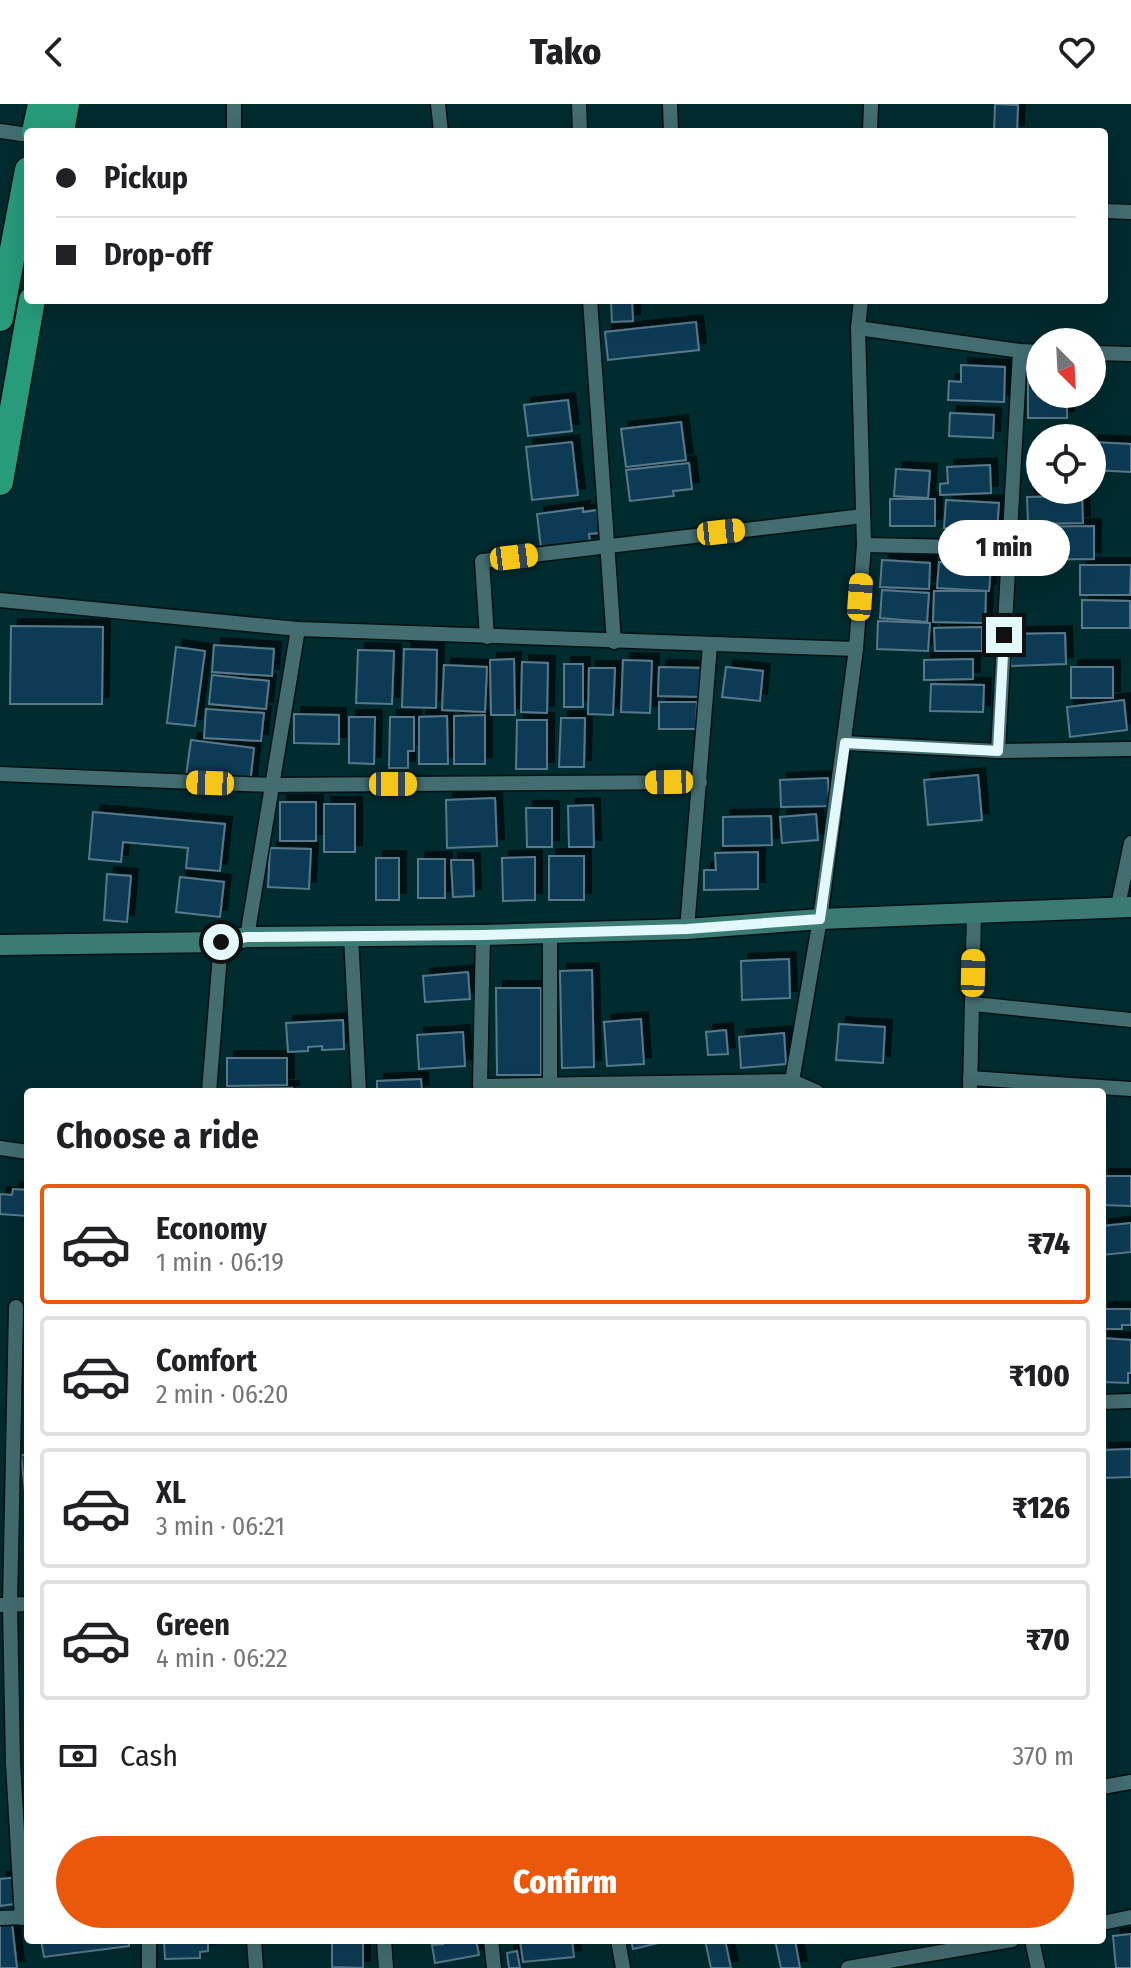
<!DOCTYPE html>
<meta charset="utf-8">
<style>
body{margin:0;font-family:"Fira Sans Condensed",sans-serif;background:#f2f2f2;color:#202124;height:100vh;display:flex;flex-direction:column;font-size:30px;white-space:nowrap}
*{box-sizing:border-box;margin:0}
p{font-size:26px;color:#757577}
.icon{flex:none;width:44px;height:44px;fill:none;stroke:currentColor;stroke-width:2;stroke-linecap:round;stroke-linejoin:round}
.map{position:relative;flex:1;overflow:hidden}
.panel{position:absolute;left:24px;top:984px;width:1082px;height:856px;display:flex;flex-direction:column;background:#fff;border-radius:8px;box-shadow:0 8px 32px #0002}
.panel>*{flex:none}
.top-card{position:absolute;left:24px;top:24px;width:1084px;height:176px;border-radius:8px;box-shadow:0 8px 32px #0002;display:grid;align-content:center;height:176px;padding:0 32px;background:#fff}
.needle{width:52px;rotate:156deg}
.buttons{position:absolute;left:1026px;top:224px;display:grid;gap:16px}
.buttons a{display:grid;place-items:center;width:80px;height:80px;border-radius:50%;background:#fff;box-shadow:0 8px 32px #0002;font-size:40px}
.end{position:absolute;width:36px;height:36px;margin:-18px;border:10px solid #e2f8fa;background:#111;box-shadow:0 0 0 4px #111}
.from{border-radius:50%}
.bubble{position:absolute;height:56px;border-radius:28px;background:#fff;box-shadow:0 8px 32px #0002;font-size:26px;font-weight:800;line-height:56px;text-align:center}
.car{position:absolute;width:24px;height:48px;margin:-24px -12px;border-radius:10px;box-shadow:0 0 6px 2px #0007;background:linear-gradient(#f5c518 24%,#345 0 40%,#f5c518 0 76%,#345 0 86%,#f5c518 0)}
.top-card b{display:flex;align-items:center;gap:28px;height:76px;font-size:30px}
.top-card b+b{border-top:2px solid #e0e0e0}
.top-card i{width:20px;height:20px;background:#202124}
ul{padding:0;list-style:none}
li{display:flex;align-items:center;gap:24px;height:120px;margin:0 16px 12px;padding:0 16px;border:4px solid #e0e0e0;border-radius:8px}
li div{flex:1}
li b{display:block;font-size:30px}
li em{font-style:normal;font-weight:800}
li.active{border-color:#ea580c}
li>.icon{width:72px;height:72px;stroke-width:1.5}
h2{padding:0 32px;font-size:36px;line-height:96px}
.pay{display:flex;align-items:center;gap:20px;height:88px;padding:0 32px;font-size:30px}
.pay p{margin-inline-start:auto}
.cta{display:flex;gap:16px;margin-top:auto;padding:16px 32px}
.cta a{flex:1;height:92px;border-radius:48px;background:#ea580c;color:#fff;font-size:32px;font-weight:800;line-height:92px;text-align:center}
header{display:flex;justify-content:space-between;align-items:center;height:104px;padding:0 32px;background:#fff;font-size:36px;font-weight:800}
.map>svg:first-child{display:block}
.building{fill:#0a3b54;stroke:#59788b;stroke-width:2;filter:url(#shadow)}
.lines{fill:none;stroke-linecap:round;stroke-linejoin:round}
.street-casing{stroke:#001113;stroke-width:17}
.secondary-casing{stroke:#001113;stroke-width:23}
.highway-casing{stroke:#001113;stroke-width:29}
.street{stroke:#436d71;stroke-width:14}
.secondary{stroke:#3b7b74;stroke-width:20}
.highway{stroke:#279b7a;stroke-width:26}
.route{stroke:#e2f8fa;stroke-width:10}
</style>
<header><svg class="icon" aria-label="back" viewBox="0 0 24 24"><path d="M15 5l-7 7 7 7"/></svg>Tako<svg class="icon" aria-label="heart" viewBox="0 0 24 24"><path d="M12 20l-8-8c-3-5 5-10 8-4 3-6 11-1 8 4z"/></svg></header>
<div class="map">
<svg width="1131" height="1864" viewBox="0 0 1131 1864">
<defs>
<filter id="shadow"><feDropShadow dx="7" dy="-7" stdDeviation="0" flood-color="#0009"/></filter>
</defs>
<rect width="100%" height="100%" fill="#002b2f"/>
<g class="building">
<polygon points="995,0 1018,1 1017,28 994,28"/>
<polygon points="611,196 632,196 633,217 612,218"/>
<polygon points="696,218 699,246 608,256 605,228"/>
<polygon points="961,261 1005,263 1004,298 948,296 949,277 961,278"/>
<polygon points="1028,273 1040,273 1040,290 1067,290 1067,314 1028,314"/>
<polygon points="568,296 572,327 528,332 524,301"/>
<polygon points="950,309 994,311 993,334 949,332"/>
<polygon points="681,318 686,356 626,363 621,325"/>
<polygon points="572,338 578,391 532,396 526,343"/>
<polygon points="1092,338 1131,340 1131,368 1092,366"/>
<polygon points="689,359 692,385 673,387 674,392 630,397 626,366"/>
<polygon points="990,361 991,389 940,391 940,380 948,379 947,363"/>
<polygon points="896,365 930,367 928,394 894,392"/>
<polygon points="1082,392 1083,419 1028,420 1027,393"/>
<rect x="890" y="395" width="45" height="27"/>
<polygon points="946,396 999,399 997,427 944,424"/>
<polygon points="583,404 583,408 597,406 600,429 589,430 590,439 541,444 537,410"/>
<polygon points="1094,422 1094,455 1020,456 1020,423"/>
<polygon points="882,456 930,459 929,485 880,483"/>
<polygon points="939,458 991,462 989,487 937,484"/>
<polygon points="1080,461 1131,461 1130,491 1080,491"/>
<polygon points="882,486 929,489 927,518 880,514"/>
<polygon points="934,487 986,487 985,519 933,518"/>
<polygon points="1082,496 1130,497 1130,524 1082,524"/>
<polygon points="878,517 930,519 928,547 877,545"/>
<polygon points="11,522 103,523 102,600 10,600"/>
<polygon points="982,523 982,547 935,547 934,524"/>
<polygon points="1065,529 1066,560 1011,562 1010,530"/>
<polygon points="214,541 274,545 272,572 212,568"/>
<polygon points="176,543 205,547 195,622 167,619"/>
<polygon points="404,545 437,546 436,604 402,603"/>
<polygon points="358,546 394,547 392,600 356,599"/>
<polygon points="514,555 515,611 491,611 490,556"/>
<polygon points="973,555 973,575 924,576 924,556"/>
<polygon points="623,556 652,557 650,609 621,608"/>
<polygon points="522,558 548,559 547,609 521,608"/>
<rect x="564" y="560" width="19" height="43"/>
<polygon points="444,561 487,563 485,608 442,606"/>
<polygon points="659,563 704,564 703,593 658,592"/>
<polygon points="726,563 763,567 760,597 722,593"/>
<rect x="1071" y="563" width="42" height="31"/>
<polygon points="589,564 615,564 613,611 588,610"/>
<polygon points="212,571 269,577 266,605 209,600"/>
<polygon points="931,580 984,581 983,608 930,607"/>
<polygon points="1124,596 1127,626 1070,633 1067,603"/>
<polygon points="659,598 697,598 696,625 659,625"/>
<polygon points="206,605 264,609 261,637 204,634"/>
<polygon points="294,610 339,611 339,640 294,639"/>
<polygon points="485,611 485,660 454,660 454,612"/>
<polygon points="447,612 448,660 419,660 419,613"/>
<polygon points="349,613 375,613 374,660 349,659"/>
<polygon points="390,613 414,613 414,647 408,647 408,664 389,664"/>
<polygon points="561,614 585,614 584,663 559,663"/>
<polygon points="517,616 547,616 547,665 516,665"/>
<polygon points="191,636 254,644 250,680 186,672"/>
<polygon points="978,671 982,716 928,721 924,676"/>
<polygon points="828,674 829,702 781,703 780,676"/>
<polygon points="495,694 497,742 447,744 446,696"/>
<rect x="280" y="698" width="36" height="39"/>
<rect x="324" y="700" width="31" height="48"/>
<polygon points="593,701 594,743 569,743 568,702"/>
<polygon points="526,704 552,704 552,743 527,743"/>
<polygon points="93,708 225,720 220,767 186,764 188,744 123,738 121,758 89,755"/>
<polygon points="816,710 818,736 782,739 780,713"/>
<polygon points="771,712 772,741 723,742 723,713"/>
<polygon points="270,744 311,745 309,785 268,783"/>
<polygon points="758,748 758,785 704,786 704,766 716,766 715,749"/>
<rect x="549" y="752" width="35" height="44"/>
<polygon points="535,753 535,796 503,797 502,754"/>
<rect x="376" y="754" width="23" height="42"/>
<rect x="418" y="755" width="27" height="39"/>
<polygon points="451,756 473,756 474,792 453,793"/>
<polygon points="107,770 131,772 127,818 104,816"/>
<polygon points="180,773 224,778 220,813 176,808"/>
<polygon points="789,855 790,894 742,896 741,857"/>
<polygon points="592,866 594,963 562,964 560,867"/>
<polygon points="468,868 470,895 425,898 423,872"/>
<polygon points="496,884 541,884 541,971 497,971"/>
<polygon points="641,915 644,960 607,962 604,918"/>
<polygon points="343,916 344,945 322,946 322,942 308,943 308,947 288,948 286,919"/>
<polygon points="839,920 885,923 883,959 836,956"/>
<polygon points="726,926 728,950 708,951 706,928"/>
<polygon points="463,928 465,962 419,965 417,931"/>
<polygon points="784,929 786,960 741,964 739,933"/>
<polygon points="227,954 287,954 287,981 227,982"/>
<polygon points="421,975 422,988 377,988 377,977"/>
<polygon points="292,984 292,988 219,988 219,985"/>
<polygon points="1102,1072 1131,1072 1131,1102 1102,1101"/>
<polygon points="13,1085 28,1086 28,1112 0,1110 0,1090 12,1091"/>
<polygon points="1131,1119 1131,1148 1102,1151 1102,1122"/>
<polygon points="1102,1205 1131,1205 1131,1221 1122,1221 1122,1225 1102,1225"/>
<polygon points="1102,1234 1131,1236 1131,1269 1128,1269 1128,1279 1102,1278"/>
<polygon points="1131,1345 1131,1373 1102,1374 1102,1346"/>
<polygon points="21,1351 28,1351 28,1387 25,1387"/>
<polygon points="28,1772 28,1798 0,1802 0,1775"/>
<polygon points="12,1819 17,1864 0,1864 0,1820"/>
<polygon points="1131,1830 1131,1864 1116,1864 1113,1832"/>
<polygon points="41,1836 129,1836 129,1842 44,1853"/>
<polygon points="164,1836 208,1836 208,1847 200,1848 200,1854 165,1855"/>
<polygon points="332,1836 363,1836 363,1864 332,1863"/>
<polygon points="442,1836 476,1836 479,1851 435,1859 432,1841 443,1840"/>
<polygon points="520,1836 572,1836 574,1853 523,1858"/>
<polygon points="631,1836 671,1836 633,1845"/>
<polygon points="705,1836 725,1836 731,1864 711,1864"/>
<polygon points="775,1836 795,1836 800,1864 781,1864"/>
<polygon points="517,1847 520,1864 509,1864 507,1849"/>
</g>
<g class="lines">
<g class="street-casing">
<g id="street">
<polyline points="438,0 441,28"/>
<polyline points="579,0 580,28"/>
<polyline points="670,0 671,28"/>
<polyline points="0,27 28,31"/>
<polyline points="234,28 234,0"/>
<polyline points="870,28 871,0"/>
<polyline points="1104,107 1131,108"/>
<polyline points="590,196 614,538"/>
<polyline points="858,224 1020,247 1040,248"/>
<polyline points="1092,249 1131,250"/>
<polyline points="864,441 1009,444"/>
<polyline points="0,496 298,525 856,545 820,815 792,977 588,980 588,988"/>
<polyline points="487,533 482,457 863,412"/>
<polyline points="856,545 864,441 858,224 861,196"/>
<polyline points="845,639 998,647 1020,247"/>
<polyline points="998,647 1131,645"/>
<polyline points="0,670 270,681 700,678"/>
<polyline points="1118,802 1131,739"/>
<polyline points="687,825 710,541"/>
<polyline points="550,829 550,979"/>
<polyline points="483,831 480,982 588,980"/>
<polyline points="351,832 359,988"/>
<polyline points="247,833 298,525"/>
<polyline points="973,900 1131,916"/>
<polyline points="970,974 1131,985"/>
<polyline points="792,977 817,988"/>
<polyline points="209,988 221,838"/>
<polyline points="970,988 974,808"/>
<polyline points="0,1044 28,1048"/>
<polyline points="16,1203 10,1501 13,1659 22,1814"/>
<polyline points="1102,1298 1131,1297"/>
<polyline points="0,1501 28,1500"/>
<polyline points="1102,1683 1131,1678"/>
<polyline points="0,1814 28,1813"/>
<polyline points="1102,1819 1131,1813"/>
<polyline points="149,1836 149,1864"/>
<polyline points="254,1836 256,1864"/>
<polyline points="384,1836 386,1864"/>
<polyline points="491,1836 494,1864"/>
<polyline points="618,1836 623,1864"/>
<polyline points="1032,1836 1038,1864"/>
<polyline points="848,1864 1012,1836"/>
</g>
</g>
<g class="secondary-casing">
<polyline id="secondary" points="0,841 221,838 247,833 483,831 687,825 820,815 1131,803"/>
</g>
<g class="highway-casing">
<g id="highway">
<polyline points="35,28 41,0"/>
<polyline points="61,28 66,0"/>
<polyline points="0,214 28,66"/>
<polyline points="0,378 32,196"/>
</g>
</g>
<use href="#street" class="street"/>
<use href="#secondary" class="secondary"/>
<use href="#highway" class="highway"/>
</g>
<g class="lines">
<polyline class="route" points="221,838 247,833 483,831 687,825 820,815 845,639 998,647 1004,531"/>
</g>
</svg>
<div class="buttons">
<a><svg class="needle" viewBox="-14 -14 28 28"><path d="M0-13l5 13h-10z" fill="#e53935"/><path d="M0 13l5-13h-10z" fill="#757577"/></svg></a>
<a><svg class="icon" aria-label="locate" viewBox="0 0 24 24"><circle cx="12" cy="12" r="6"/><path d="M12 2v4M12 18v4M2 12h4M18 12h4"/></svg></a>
</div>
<i class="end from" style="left:221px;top:838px"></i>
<i class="end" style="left:1004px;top:531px"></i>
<div class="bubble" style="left:938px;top:416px;width:132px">1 min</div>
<i class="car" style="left:721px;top:428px;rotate:84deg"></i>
<i class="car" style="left:514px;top:453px;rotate:83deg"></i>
<i class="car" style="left:860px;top:493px;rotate:4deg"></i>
<i class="car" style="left:669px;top:678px;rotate:269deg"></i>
<i class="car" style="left:210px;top:679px;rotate:272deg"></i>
<i class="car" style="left:393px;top:680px;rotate:90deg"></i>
<i class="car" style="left:973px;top:869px;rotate:1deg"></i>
<div class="top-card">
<b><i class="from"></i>Pickup</b>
<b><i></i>Drop-off</b>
</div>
<section class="panel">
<h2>Choose a ride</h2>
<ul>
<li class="active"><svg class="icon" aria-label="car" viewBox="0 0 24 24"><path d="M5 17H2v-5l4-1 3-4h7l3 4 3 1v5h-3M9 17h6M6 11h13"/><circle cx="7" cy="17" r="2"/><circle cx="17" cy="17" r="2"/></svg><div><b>Economy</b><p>1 min · 06:19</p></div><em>₹74</em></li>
<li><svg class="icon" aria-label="car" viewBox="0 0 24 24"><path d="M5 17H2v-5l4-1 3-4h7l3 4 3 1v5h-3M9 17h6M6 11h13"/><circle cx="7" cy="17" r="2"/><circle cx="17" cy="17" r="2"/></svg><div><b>Comfort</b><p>2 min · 06:20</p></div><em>₹100</em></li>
<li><svg class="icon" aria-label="car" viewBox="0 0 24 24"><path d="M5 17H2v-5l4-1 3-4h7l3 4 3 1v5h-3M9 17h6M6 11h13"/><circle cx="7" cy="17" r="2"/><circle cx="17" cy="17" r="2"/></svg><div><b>XL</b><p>3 min · 06:21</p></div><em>₹126</em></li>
<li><svg class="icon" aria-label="car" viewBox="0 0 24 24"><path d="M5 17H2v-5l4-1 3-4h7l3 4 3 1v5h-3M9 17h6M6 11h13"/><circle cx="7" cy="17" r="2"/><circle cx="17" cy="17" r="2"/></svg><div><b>Green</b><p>4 min · 06:22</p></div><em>₹70</em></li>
</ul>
<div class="pay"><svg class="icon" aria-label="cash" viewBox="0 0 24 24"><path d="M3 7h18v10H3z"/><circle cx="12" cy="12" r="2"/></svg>Cash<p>370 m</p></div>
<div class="cta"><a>Confirm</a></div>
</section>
</div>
